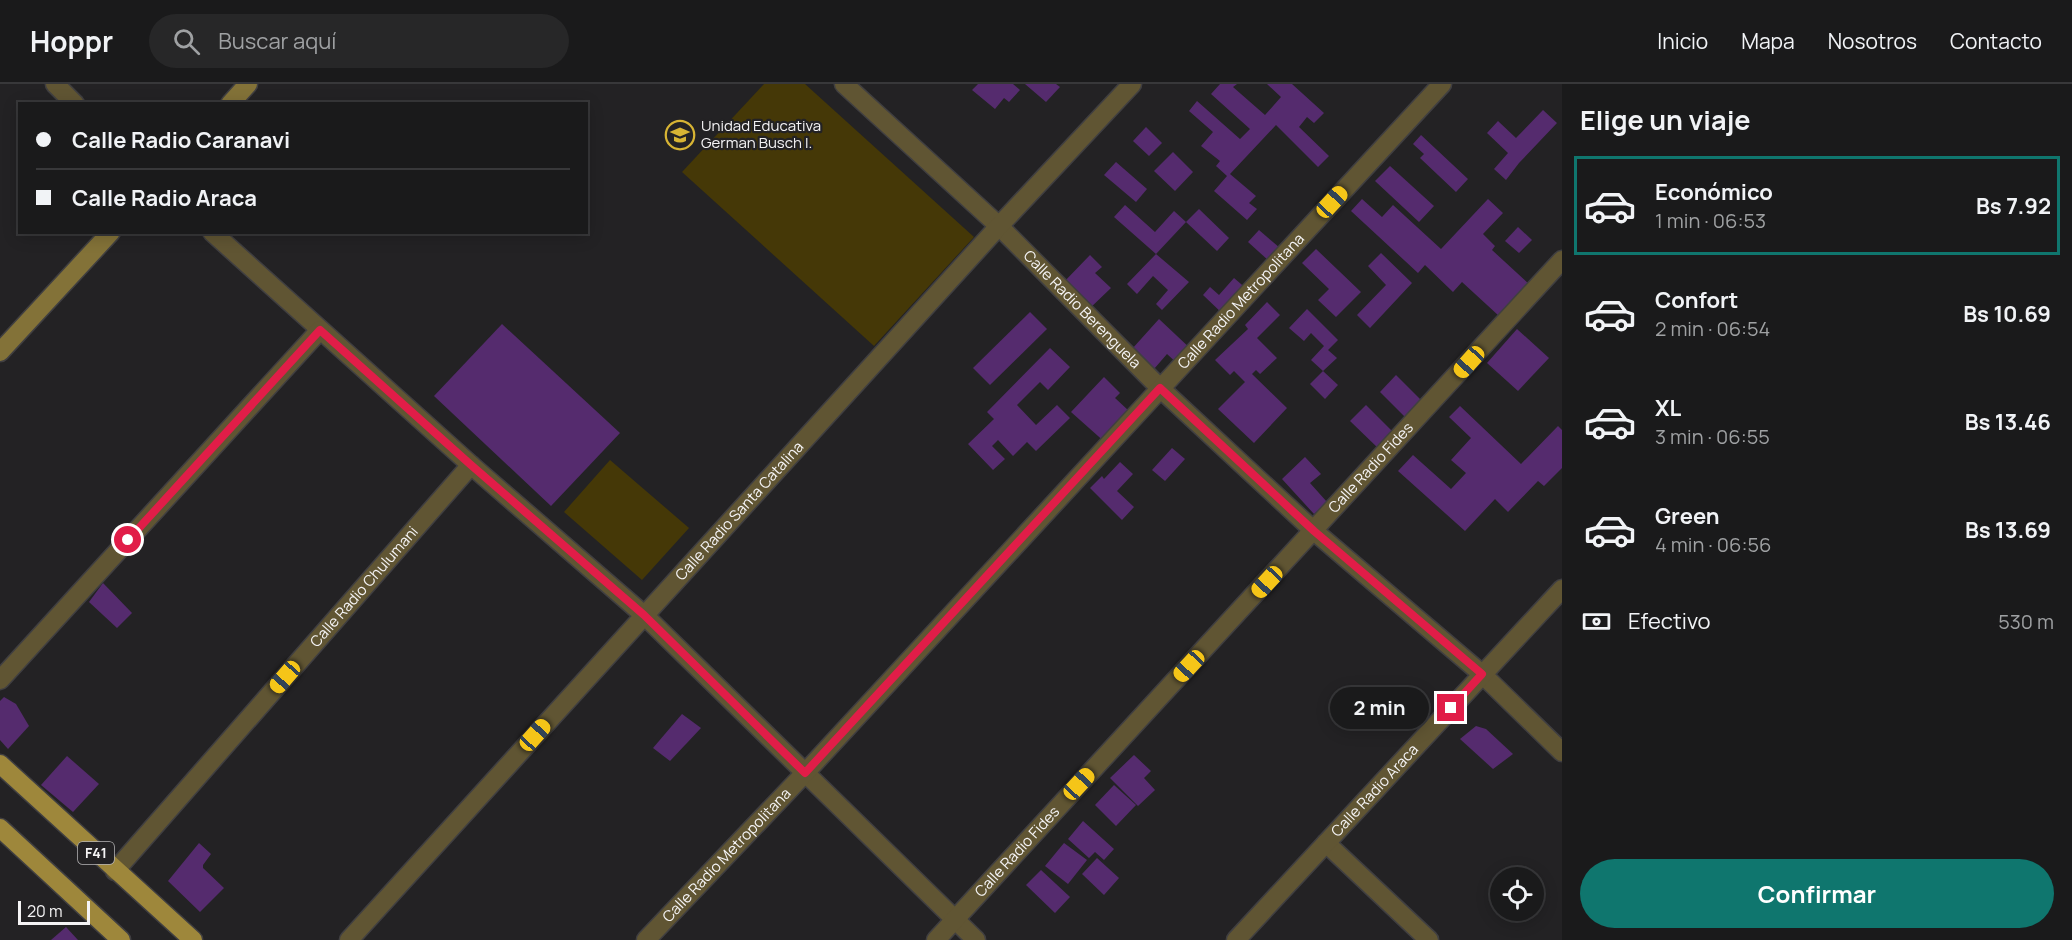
<!DOCTYPE html>
<html lang="es">
<meta charset="utf-8">
<style>
body{margin:0;font-family:Manrope,sans-serif;background:#272728;color:#f1f3f6;height:100vh;display:flex;flex-direction:column;font-size:22px;white-space:nowrap}
*{box-sizing:border-box;margin:0}
p{font-size:20px;color:#9fa1a3}
.icon{flex:none;width:33px;height:33px;fill:none;stroke:currentColor;stroke-width:2;stroke-linecap:round;stroke-linejoin:round}
.map{position:relative;flex:1;overflow:hidden}
.sheet{display:flex;flex-direction:column;background:#1a1a1b;width:510px}
.sheet>*{flex:none}
.guide{position:absolute;left:18px;top:18px;width:570px;height:132px;border-radius:0px;box-shadow:0 3px 15px #0003,0 0 0 2px #38383a;display:grid;align-content:center;height:132px;padding:0 18px;background:#1a1a1b}
.tools{position:absolute;left:1490px;top:783px;display:grid;gap:12px}
.tools a{display:grid;place-items:center;width:54px;height:54px;border-radius:50%;background:#1a1a1b;box-shadow:0 3px 15px #0003,0 0 0 2px #38383a;font-size:30px}
.scale{position:absolute;left:18px;bottom:15px;width:72px;box-sizing:border-box;padding-left:6px;border:3px solid #f5f4f5;border-top:0;font-size:16px;line-height:21px;white-space:nowrap;color:#f5f4f5;-webkit-text-stroke:4px #232224;paint-order:stroke}
.end{position:absolute;width:27px;height:27px;margin:-14px;border:8px solid #e11d48;background:#fff;box-shadow:0 0 0 3px #fff}
.from{border-radius:50%}
.bubble{position:absolute;height:42px;border-radius:21px;background:#1a1a1b;box-shadow:0 3px 15px #0003,0 0 0 2px #38383a;font-size:20px;font-weight:700;line-height:42px;text-align:center}
.car{position:absolute;width:18px;height:36px;margin:-18px -9px;border-radius:8px;box-shadow:0 0 4px 2px #0007;background:linear-gradient(#f5c518 24%,#345 0 40%,#f5c518 0 76%,#345 0 86%,#f5c518 0)}
.guide b{display:flex;align-items:center;gap:21px;height:57px;font-size:22px}
.guide b+b{border-top:2px solid #38383a}
.guide i{width:15px;height:15px;background:#f1f3f6}
ul{padding:0;list-style:none}
li{display:flex;align-items:center;gap:18px;height:99px;margin:0 12px 9px;padding:0 6px;border:3px solid transparent;border-radius:0px}
li div{flex:1}
li b{display:block;font-size:22px}
li em{font-style:normal;font-weight:700}
li.current{border-color:#0f766e}
li>.icon{width:54px;height:54px;stroke-width:1.5}
h2{padding:0 18px;font-size:27px;line-height:72px}
.pay{display:flex;align-items:center;gap:15px;height:66px;padding:0 18px;font-size:22px}
.pay p{margin-inline-start:auto}
.button{display:flex;gap:12px;margin-top:auto;padding:12px 18px}
.button a{flex:1;height:69px;border-radius:36px;background:#0f766e;color:#fff;font-size:24px;font-weight:700;line-height:69px;text-align:center}
header{display:flex;align-items:center;gap:36px;box-sizing:border-box;height:84px;padding:0 30px;background:#1a1a1b;border-bottom:2px solid #38383a}
header strong{font-size:28px}
nav{display:flex;gap:33px;margin-inline-start:auto;font-size:21px}
.search{width:420px;height:54px;background:#272728;display:flex;align-items:center;gap:15px;box-sizing:border-box;padding:0 21px;border-radius:33px;color:#9fa1a3;font-size:22px}
main{display:flex;flex:1;min-height:0}
.map>svg:first-child{display:block}
.green{fill:#453807}
.building{fill:#552b6e}
.lines{fill:none;stroke-linecap:round;stroke-linejoin:round}
.street-casing{stroke:#403f41;stroke-width:21}
.secondary-casing{stroke:#403f41;stroke-width:21}
.primary-casing{stroke:#403f41;stroke-width:21}
.street{stroke:#605533;stroke-width:18}
.secondary{stroke:#837238;stroke-width:18}
.primary{stroke:#9e873b;stroke-width:18}
.route{stroke:#e11d48;stroke-width:8}
.labels{text-anchor:middle;stroke-width:4.5;stroke-linejoin:round;paint-order:stroke}
.shield{fill:#232224;stroke:#b6b5b6;stroke-width:1.5}
.shield-label{font-size:14px;font-weight:bold;fill:#f5f4f5}
.poi-label{font-size:15px;fill:#f5f4f5;stroke:#232224;text-anchor:start}
.street-label{font-size:15px;fill:#f5f4f5;stroke:#232224}
</style>
<header>
<strong>Hoppr</strong>
<div class="search"><svg class="icon" aria-label="search" viewBox="0 0 24 24"><circle cx="10" cy="10" r="6"/><path d="M15 15l6 6"/></svg>Buscar aquí</div>
<nav><a>Inicio</a><a>Mapa</a><a>Nosotros</a><a>Contacto</a></nav>
</header>
<main>
<div class="map">
<svg width="1562" height="856" viewBox="0 0 1562 856">
<rect width="100%" height="100%" fill="#232224"/>
<g class="green">
<polygon points="764,0 805,0 974,153 874,262 682,88"/>
<polygon points="610,376 689,444 642,496 564,428"/>
</g>
<g class="building">
<polygon points="978,0 1013,0 1020,6 1009,18 1004,14 995,25 972,6"/>
<polygon points="1025,0 1056,0 1060,3 1046,18"/>
<polygon points="1220,0 1237,0 1233,3 1265,31 1281,13 1267,0 1292,0 1324,29 1314,39 1307,33 1299,43 1329,72 1318,83 1276,41 1230,90 1256,112 1249,119 1257,125 1247,136 1214,107 1227,92 1216,82 1220,77 1201,62 1213,48 1189,27 1197,17 1240,55 1250,45 1211,10"/>
<polygon points="1543,26 1557,39 1519,79 1506,96 1494,85 1508,69 1487,49 1498,37 1516,54"/>
<polygon points="1146,43 1162,59 1149,72 1133,57"/>
<polygon points="1421,51 1468,95 1456,108 1420,74 1424,70 1413,60"/>
<polygon points="1173,68 1193,88 1175,107 1154,87"/>
<polygon points="1116,78 1147,105 1136,118 1104,91"/>
<polygon points="1390,82 1434,122 1419,138 1375,97"/>
<polygon points="1362,115 1382,133 1393,121 1441,165 1488,115 1503,129 1483,150 1495,162 1492,166 1529,200 1499,232 1462,198 1453,208 1425,181 1418,189 1351,127"/>
<polygon points="1125,121 1155,148 1174,127 1186,138 1156,170 1114,133"/>
<polygon points="1199,125 1229,154 1217,167 1186,138"/>
<polygon points="1518,143 1532,156 1519,169 1505,157"/>
<polygon points="1259,146 1280,164 1269,177 1248,158"/>
<polygon points="1316,165 1361,208 1336,233 1318,216 1329,205 1302,179"/>
<polygon points="1381,169 1412,199 1370,244 1357,231 1386,201 1368,182"/>
<polygon points="1156,170 1189,198 1162,226 1156,220 1168,206 1153,192 1137,210 1127,200"/>
<polygon points="1090,171 1102,183 1095,189 1111,204 1088,226 1062,200"/>
<polygon points="1234,194 1248,206 1224,231 1203,211 1210,203 1219,211"/>
<polygon points="1267,218 1280,231 1257,254 1277,274 1260,290 1256,286 1252,290 1287,324 1254,359 1218,325 1245,298 1234,287 1230,291 1215,276 1248,245 1245,241"/>
<polygon points="1307,225 1338,256 1328,266 1337,274 1323,287 1311,276 1324,262 1311,249 1304,257 1289,244"/>
<polygon points="1030,228 1047,245 990,301 973,284"/>
<polygon points="1159,235 1193,267 1179,281 1167,270 1154,285 1132,265"/>
<polygon points="502,240 620,349 551,422 434,312"/>
<polygon points="1517,245 1549,274 1518,307 1487,279"/>
<polygon points="1050,264 1070,283 1048,306 1040,298 1017,321 1036,341 1057,321 1070,334 1036,367 1027,358 1013,372 998,356 992,362 1005,375 993,386 968,360 994,335 987,328"/>
<polygon points="1323,287 1338,301 1325,315 1310,300"/>
<polygon points="1396,291 1421,316 1405,333 1380,308"/>
<polygon points="1104,293 1120,309 1115,314 1129,327 1107,360 1071,328"/>
<polygon points="1366,321 1394,349 1379,365 1350,337"/>
<polygon points="1460,322 1521,380 1558,342 1562,346 1562,384 1544,402 1538,397 1508,428 1495,415 1465,447 1398,387 1413,371 1451,405 1466,389 1451,376 1471,354 1449,333"/>
<polygon points="1172,364 1185,375 1165,397 1152,386"/>
<polygon points="1305,373 1321,390 1310,399 1327,418 1314,430 1282,395"/>
<polygon points="1120,378 1133,390 1117,407 1134,423 1122,436 1090,404 1102,392 1104,395"/>
<polygon points="103,499 132,529 117,544 89,518"/>
<polygon points="4,613 16,620 29,642 8,665 0,656 0,617"/>
<polygon points="682,630 701,644 670,677 653,664"/>
<polygon points="1476,642 1486,645 1513,670 1493,685 1460,655"/>
<polygon points="1134,671 1151,687 1144,694 1155,706 1138,722 1110,694"/>
<polygon points="67,672 99,700 73,728 41,701"/>
<polygon points="1114,701 1136,721 1116,742 1095,721"/>
<polygon points="1083,737 1114,765 1104,776 1095,768 1089,774 1068,755"/>
<polygon points="199,759 211,770 203,781 203,784 224,804 200,828 168,797"/>
<polygon points="1064,759 1087,776 1068,800 1045,782"/>
<polygon points="1097,774 1119,794 1104,811 1082,790"/>
<polygon points="1041,786 1070,813 1055,829 1026,801"/>
<polygon points="66,843 78,856 51,856"/>
</g>
<g class="lines">
<g class="street-casing">
<g id="street">
<polyline points="55,0 75,20"/>
<path id="s1" d="M 844,0 L 999,142 L 1160,304 L 1314,447 L 1482,590 L 1562,668"/>
<polyline points="212,148 471,381 644,531 976,856"/>
<polyline points="0,596 320,246"/>
<polyline points="1326,759 1429,856"/>
<path id="s2" d="M 115,787 L 471,381"/>
<path id="s3" d="M 349,856 L 999,142 L 1132,0"/>
<path id="s4" d="M 646,856 L 805,689 L 1442,0"/>
<path id="s5" d="M 936,856 L 1562,176"/>
<path id="s6" d="M 1236,856 L 1562,505"/>
</g>
</g>
<g class="secondary-casing">
<g id="secondary">
<polyline points="230,20 248,0"/>
<polyline points="0,268 111,148"/>
</g>
</g>
<g class="primary-casing">
<g id="primary">
<polyline points="0,680 193,856"/>
<polyline points="0,744 121,856"/>
</g>
</g>
<use href="#street" class="street"/>
<use href="#secondary" class="secondary"/>
<use href="#primary" class="primary"/>
</g>
<g class="lines">
<polyline class="route" points="128,456 320,246 471,381 644,531 805,689 1160,304 1314,447 1482,590 1451,624"/>
</g>
<defs>
<g id="school-ring" transform="scale(1.5)"><circle r="9.5" fill="#232224" stroke="#d7b434" stroke-width="1.5"/><path d="M0-5L7-2L0 1L-7-2ZM-4 1L0 2.5L4 1V4Q0 6-4 4Z" fill="#d7b434"/></g>
</defs>
<g fill-rule="evenodd">
<use href="#school-ring" x="680" y="51"/>
</g>
<g class="labels">
<rect class="shield" x="78" y="758" width="36" height="22" rx="4.5"/>
<g class="shield-label">
<text x="96" y="774">F41</text>
</g>
<g class="poi-label">
<text x="701" y="47">Unidad Educativa<tspan x="701" dy="17">German Busch I.</tspan></text>
</g>
<g class="street-label">
<text dy="5" stroke="none"><textPath href="#s4" startOffset="873">Calle Radio Metropolitana</textPath></text>
<text dy="5" stroke="none"><textPath href="#s1" startOffset="328">Calle Radio Berenguela</textPath></text>
<text dy="5" stroke="none"><textPath href="#s5" startOffset="642">Calle Radio Fides</textPath></text>
<text dy="5" stroke="none"><textPath href="#s3" startOffset="580">Calle Radio Santa Catalina</textPath></text>
<text dy="5" stroke="none"><textPath href="#s2" startOffset="378">Calle Radio Chulumani</textPath></text>
<text dy="5" stroke="none"><textPath href="#s6" startOffset="204">Calle Radio Araca</textPath></text>
<text dy="5" stroke="none"><textPath href="#s5" startOffset="120">Calle Radio Fides</textPath></text>
<text dy="5" stroke="none"><textPath href="#s4" startOffset="117">Calle Radio Metropolitana</textPath></text>
</g>
</g>
</svg>
<div class="tools">
<a><svg class="icon" aria-label="locate" viewBox="0 0 24 24"><circle cx="12" cy="12" r="6"/><path d="M12 2v4M12 18v4M2 12h4M18 12h4"/></svg></a>
</div>
<div class="scale">20 m</div>
<i class="end from" style="left:128px;top:456px"></i>
<i class="end" style="left:1451px;top:624px"></i>
<div class="bubble" style="left:1330px;top:603px;width:99px">2 min</div>
<i class="car" style="left:1332px;top:118px;rotate:43deg"></i>
<i class="car" style="left:1469px;top:278px;rotate:222deg"></i>
<i class="car" style="left:1267px;top:498px;rotate:223deg"></i>
<i class="car" style="left:1189px;top:582px;rotate:223deg"></i>
<i class="car" style="left:285px;top:593px;rotate:221deg"></i>
<i class="car" style="left:535px;top:651px;rotate:42deg"></i>
<i class="car" style="left:1079px;top:700px;rotate:43deg"></i>
<div class="guide">
<b><i class="from"></i>Calle Radio Caranavi</b>
<b><i></i>Calle Radio Araca</b>
</div>
</div>
<section class="sheet">
<h2>Elige un viaje</h2>
<ul>
<li class="current"><svg class="icon" aria-label="car" viewBox="0 0 24 24"><path d="M5 17H2v-5l4-1 3-4h7l3 4 3 1v5h-3M9 17h6M6 11h13"/><circle cx="7" cy="17" r="2"/><circle cx="17" cy="17" r="2"/></svg><div><b>Económico</b><p>1 min · 06:53</p></div><em>Bs 7.92</em></li>
<li><svg class="icon" aria-label="car" viewBox="0 0 24 24"><path d="M5 17H2v-5l4-1 3-4h7l3 4 3 1v5h-3M9 17h6M6 11h13"/><circle cx="7" cy="17" r="2"/><circle cx="17" cy="17" r="2"/></svg><div><b>Confort</b><p>2 min · 06:54</p></div><em>Bs 10.69</em></li>
<li><svg class="icon" aria-label="car" viewBox="0 0 24 24"><path d="M5 17H2v-5l4-1 3-4h7l3 4 3 1v5h-3M9 17h6M6 11h13"/><circle cx="7" cy="17" r="2"/><circle cx="17" cy="17" r="2"/></svg><div><b>XL</b><p>3 min · 06:55</p></div><em>Bs 13.46</em></li>
<li><svg class="icon" aria-label="car" viewBox="0 0 24 24"><path d="M5 17H2v-5l4-1 3-4h7l3 4 3 1v5h-3M9 17h6M6 11h13"/><circle cx="7" cy="17" r="2"/><circle cx="17" cy="17" r="2"/></svg><div><b>Green</b><p>4 min · 06:56</p></div><em>Bs 13.69</em></li>
</ul>
<div class="pay"><svg class="icon" aria-label="cash" viewBox="0 0 24 24"><path d="M3 7h18v10H3z"/><circle cx="12" cy="12" r="2"/></svg>Efectivo<p>530 m</p></div>
<div class="button"><a>Confirmar</a></div>
</section>
</main>
